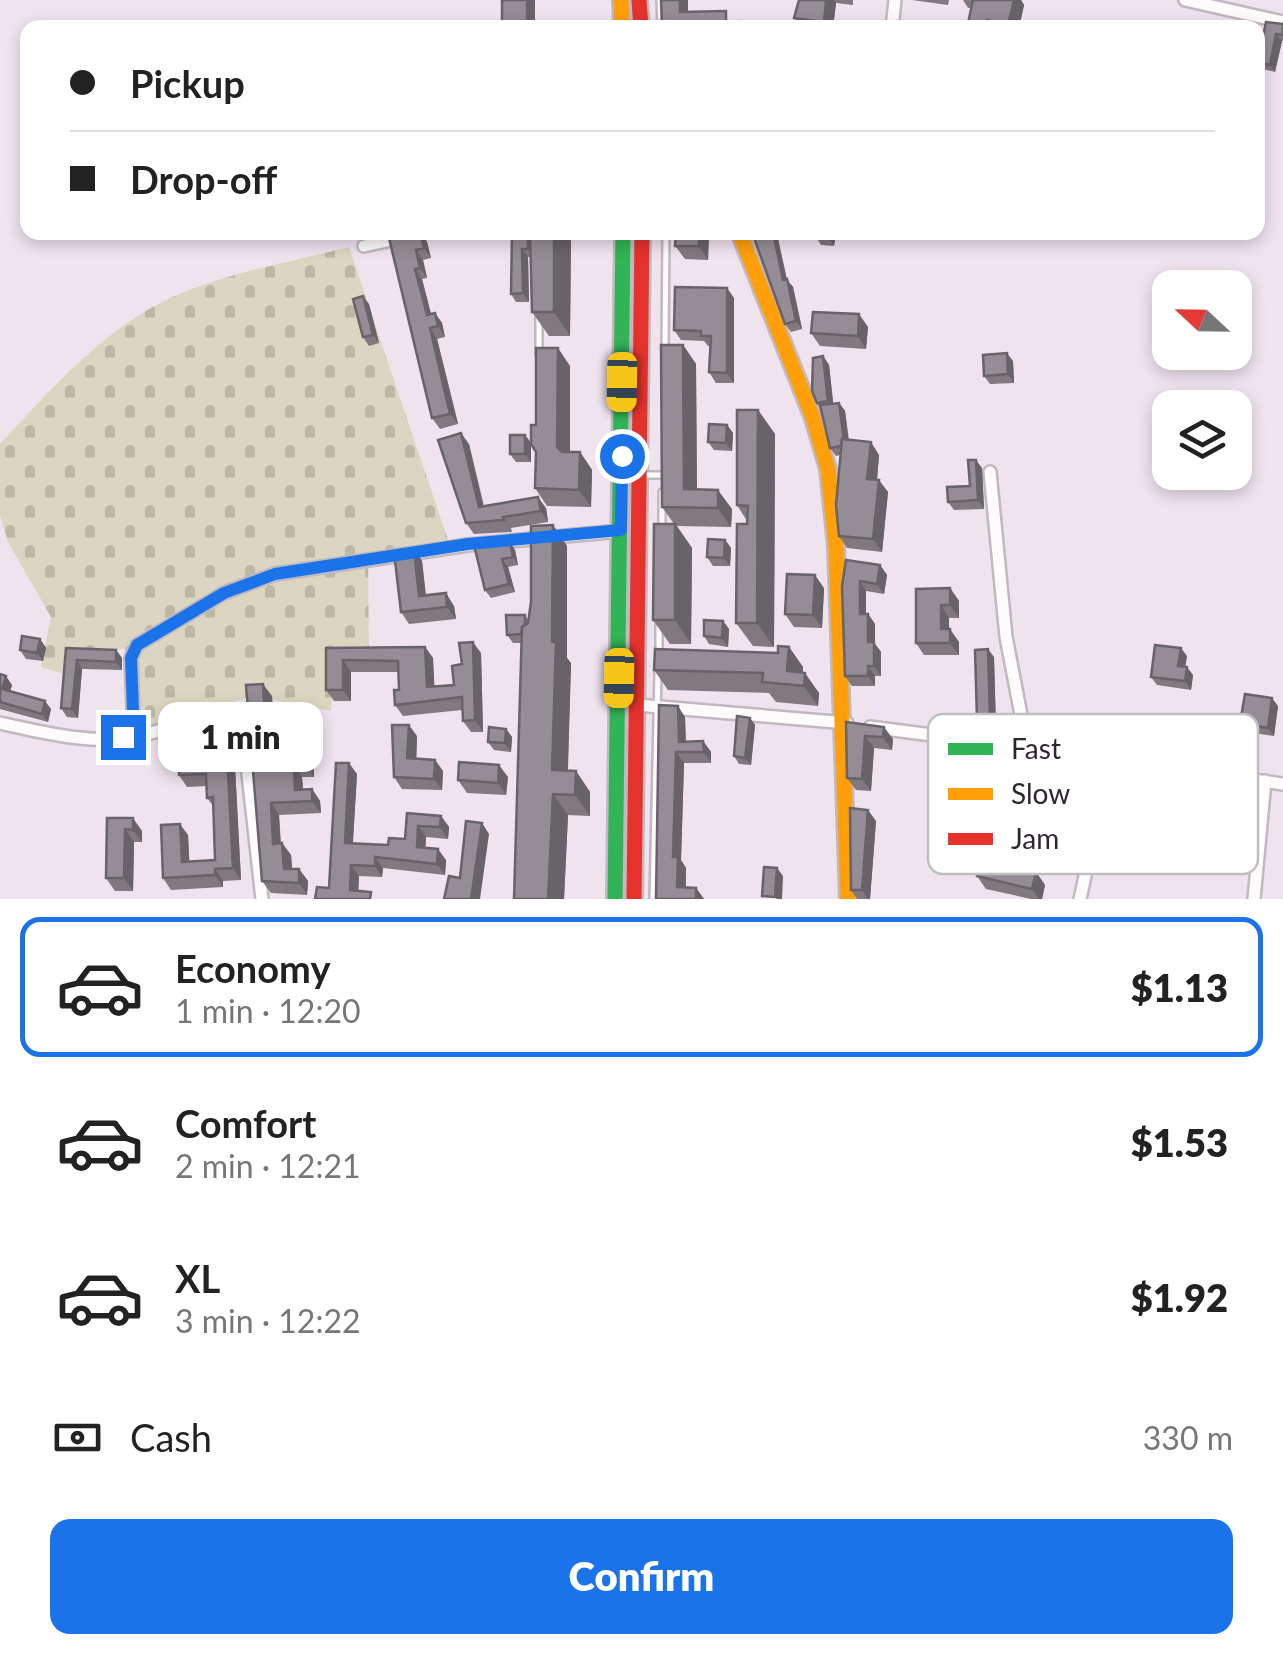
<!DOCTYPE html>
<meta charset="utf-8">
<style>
body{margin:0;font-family:Lato,sans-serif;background:#f2f2f2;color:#222;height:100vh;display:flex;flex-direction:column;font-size:38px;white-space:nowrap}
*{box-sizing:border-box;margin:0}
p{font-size:32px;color:#767676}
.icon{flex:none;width:55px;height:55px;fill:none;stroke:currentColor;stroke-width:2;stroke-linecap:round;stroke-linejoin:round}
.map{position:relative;height:899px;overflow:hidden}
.drawer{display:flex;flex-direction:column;background:#fff;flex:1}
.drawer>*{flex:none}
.guide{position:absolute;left:20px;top:20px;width:1245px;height:220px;border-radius:20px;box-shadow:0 5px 15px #0003;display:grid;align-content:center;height:220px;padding:0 50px;background:#fff}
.needle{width:65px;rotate:292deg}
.fabs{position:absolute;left:1152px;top:270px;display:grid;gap:20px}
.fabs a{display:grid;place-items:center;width:100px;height:100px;border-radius:20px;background:#fff;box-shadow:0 5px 15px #0003;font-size:50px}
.end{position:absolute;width:45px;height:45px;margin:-22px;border:12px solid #1a73e8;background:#fff;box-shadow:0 0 0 5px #fff}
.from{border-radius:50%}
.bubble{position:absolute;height:70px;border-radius:20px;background:#fff;box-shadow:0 5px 15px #0003;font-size:32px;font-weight:800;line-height:70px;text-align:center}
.car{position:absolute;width:30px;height:60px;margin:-30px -15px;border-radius:12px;box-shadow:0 0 8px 2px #0007;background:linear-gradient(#f5c518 24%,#345 0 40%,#f5c518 0 76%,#345 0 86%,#f5c518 0)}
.guide b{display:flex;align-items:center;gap:35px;height:95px;font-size:38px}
.guide b+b{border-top:2px solid #e0e0e0}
.guide i{width:25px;height:25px;background:#222}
ul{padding:18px 0 0;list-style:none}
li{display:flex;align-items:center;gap:30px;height:140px;margin:0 20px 15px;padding:0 30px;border:5px solid transparent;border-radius:20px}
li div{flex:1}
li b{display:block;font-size:38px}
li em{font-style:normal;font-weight:800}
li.active{border-color:#1a73e8}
li>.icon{width:90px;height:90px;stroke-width:1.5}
.pay{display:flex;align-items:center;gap:25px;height:110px;padding:0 50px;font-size:38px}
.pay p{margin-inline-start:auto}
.button{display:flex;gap:20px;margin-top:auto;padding:20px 50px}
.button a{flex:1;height:115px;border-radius:20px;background:#1a73e8;color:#fff;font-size:40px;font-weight:800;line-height:115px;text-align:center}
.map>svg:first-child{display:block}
.cemetery{fill:url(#cemetery-stones)}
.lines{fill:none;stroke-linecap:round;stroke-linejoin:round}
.lane-casing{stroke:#c1b8c0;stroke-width:10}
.street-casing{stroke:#c1b8c0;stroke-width:16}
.fast-casing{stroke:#c1b8c0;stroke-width:20}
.slow-casing{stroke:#c1b8c0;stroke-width:20}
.jam-casing{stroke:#c1b8c0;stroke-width:20}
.lane{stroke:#fdfbfc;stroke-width:5}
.street{stroke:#fdfbfc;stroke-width:11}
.fast{stroke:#30b455;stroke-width:15}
.slow{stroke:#ff9f0a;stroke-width:15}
.jam{stroke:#e5322d;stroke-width:15}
.wall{fill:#807980}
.shaded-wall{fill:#686368}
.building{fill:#958d95;stroke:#686368;stroke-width:2.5}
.route{stroke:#1a73e8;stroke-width:12}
.key{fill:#fff;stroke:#c0bec0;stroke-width:2.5}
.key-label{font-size:28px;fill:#2e262e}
</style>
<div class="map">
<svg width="1283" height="899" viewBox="0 0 1283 899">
<defs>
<pattern id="cemetery-stones" width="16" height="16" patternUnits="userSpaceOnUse" patternTransform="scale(2.5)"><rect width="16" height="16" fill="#dad6c1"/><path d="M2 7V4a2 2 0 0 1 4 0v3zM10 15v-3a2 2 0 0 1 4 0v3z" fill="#bbb8a6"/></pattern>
</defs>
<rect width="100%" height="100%" fill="#efe3ee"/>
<path class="cemetery" d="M 349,247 L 449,543 L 368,552 L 369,655 L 333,656 L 331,711 L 254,696 L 138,729 L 125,649 L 72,649 L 67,675 L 41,667 L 51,617 L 8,542 L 0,515 L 0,444 C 42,399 84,351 136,317 C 197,277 280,265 349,247 Z"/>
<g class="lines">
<g class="lane-casing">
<g id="lane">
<polyline points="660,0 661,28"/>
<polyline points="665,351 666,232"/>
<polyline points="539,354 539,315"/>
<polyline points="644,475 663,475"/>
<polyline points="662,526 662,492"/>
<polyline points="659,656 659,622"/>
<polyline points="653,899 658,672"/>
</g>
</g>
<g class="street-casing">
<g id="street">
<polyline points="1185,0 1283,22"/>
<polyline points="892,28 895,0"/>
<polyline points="364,246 428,232"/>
<polyline points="990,472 1006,637 1023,725 1019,747"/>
<polyline points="637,705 847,723"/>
<path d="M 0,723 C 41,732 91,745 134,737 C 170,731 204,709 242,721 L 262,899"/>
<polyline points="870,727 986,742"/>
<polyline points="134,737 131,658 137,645 224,593 275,574 468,545 621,531"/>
<polyline points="1019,747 1283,784"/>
<polyline points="1080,899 1097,821 1101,759"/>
<polyline points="1254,899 1265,781"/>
</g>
</g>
<g class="fast-casing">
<polyline id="fast" points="615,899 623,232"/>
</g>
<g class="slow-casing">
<g id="slow">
<polyline points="621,0 622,28"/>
<polyline points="739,232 813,418 828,469 836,546 848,899"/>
</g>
</g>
<g class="jam-casing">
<g id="jam">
<polyline points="639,0 641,28"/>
<polyline points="634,899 642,232"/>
</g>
</g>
<use href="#lane" class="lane"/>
<use href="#street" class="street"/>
<use href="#fast" class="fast"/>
<use href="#slow" class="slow"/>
<use href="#jam" class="jam"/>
</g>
<g class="wall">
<polygon points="502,0 535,0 535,28 504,28 502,25"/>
<polygon points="799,0 853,0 853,5 836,3 833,28 801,28 794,18"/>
<polygon points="912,0 949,0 948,5"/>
<polygon points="963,0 1021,0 1024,5 1019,28 967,28 971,8 968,8"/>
<polygon points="1283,24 1283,41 1282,41 1275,72 1262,69 1258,63"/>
<polygon points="421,232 427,242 431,258 423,260 427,278 422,279 431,314 435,313 442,323 445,337 437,339 458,424 440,429 432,418 389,238"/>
<polygon points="512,232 571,240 570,336 549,336 532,312 531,257 528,257 529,302 516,302 511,294"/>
<polygon points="709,232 708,260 685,259 675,246"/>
<polygon points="750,232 774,232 778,239 787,280 793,287 802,329 791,332 785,324 754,237"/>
<polygon points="836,232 834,246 821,245 816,237"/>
<polygon points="734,298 734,383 716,383 709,372 710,346 708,346 704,341 681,340 674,330"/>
<polygon points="369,304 379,343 369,346 363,337"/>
<polygon points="868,327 866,349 820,346 811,333"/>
<polygon points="683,345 696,364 697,490 732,509 731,527 677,526 692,548 691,644 670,644 653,620 674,524 662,507"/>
<polygon points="823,356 829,365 833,403 839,403 845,411 849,440 879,455 877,480 888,492 882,552 847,548 839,536 840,455 836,456 830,448 821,409 817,403"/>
<polygon points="1013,361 1014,383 990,384 984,376"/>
<polygon points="570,366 570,452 580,452 592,470 591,507 547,506 535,488 536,452 531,444 531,462 516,462 510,454 525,435 531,443 536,425"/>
<polygon points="758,410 775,434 774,647 753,646 736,623 747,521 737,505"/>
<polygon points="727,425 733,433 732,451 714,450 708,442"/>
<polygon points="469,444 484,506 546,508 548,522 511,528 512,532 474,534 466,523"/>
<polygon points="982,468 984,509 954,510 948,502 970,486"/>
<polygon points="553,525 567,546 567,658 571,663 568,770 576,771 590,792 590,816 568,815 564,899 514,899 521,643 513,643 507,635 525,615 528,620"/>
<polygon points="725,540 731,548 730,566 713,566 707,557"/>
<polygon points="474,545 515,550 518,565 508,567 515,592 491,598 485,590"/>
<polygon points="414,549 422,561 426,595 454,606 456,619 409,624 401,612"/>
<polygon points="880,565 887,575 884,594 866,591 866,614 868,614 875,624 875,644 881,652 881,676 875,676 875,686 852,686 845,676 842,586"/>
<polygon points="824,588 822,628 794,627 785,614"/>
<polygon points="950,588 959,601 959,618 949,618 949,629 959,642 959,655 924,655 916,643"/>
<polygon points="723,621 729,629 728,647 709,644 704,636"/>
<polygon points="40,639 46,648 43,661 26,659 20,650"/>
<polygon points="425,647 433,658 434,687 454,685 462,664 481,653 483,732 471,732 463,721 462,710 403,716 395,705 399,690 398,672 351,672 351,701 334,701 326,690 326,648"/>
<polygon points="789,647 803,667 803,673 819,693 818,706 776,702 769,693 668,690 654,670 778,653"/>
<polygon points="66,648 116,650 122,658 122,670 82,669 78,718 67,717 61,708"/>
<polygon points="1187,656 1185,667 1193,675 1191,690 1157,685 1151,677"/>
<polygon points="994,657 996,728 983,728 977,720"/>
<polygon points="0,674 12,685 10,692 51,709 48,722 0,709"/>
<polygon points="272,696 274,735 295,746 296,755 306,754 314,766 314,777 302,777 303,790 312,789 320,801 321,813 279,815 281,843 282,843 291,855 292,869 299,869 308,881 307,895 271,893 262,881"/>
<polygon points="659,705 685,717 686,742 703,741 711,752 711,763 684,763 681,860 686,868 686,888 696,888 704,899 656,899"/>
<polygon points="1278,706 1274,736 1246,732 1240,723"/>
<polygon points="750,718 755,725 751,765 739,764 734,756"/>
<polygon points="846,722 893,739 892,750 874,748 871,791 856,790 847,778"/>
<polygon points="233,729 241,880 223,881 223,887 171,890 163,878 188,835 189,861 215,860 214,807 207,798 207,786 187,787 179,775 179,763 172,752 195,730 195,741 212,740"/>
<polygon points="506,729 512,737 511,752 494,750 488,742"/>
<polygon points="417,736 416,759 435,760 443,771 442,790 402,789 394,777"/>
<polygon points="939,747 1029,748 1037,759 1036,766 947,758"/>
<polygon points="1134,762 1184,780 1182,792 1154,788 1152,799 1158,800 1167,812 1165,826 1136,822 1127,810"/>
<polygon points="357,774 353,843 388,845 405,839 407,813 441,816 449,827 448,839 426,837 425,848 446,860 445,875 383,868 382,877 359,876 358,891 329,888"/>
<polygon points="508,777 506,795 467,793 458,780"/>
<polygon points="1219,778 1225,786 1221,824 1203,823 1197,814"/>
<polygon points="107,818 142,831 142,842 134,842 133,891 115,891 106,878"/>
<polygon points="876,821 870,899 857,899 851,890"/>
<polygon points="1018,844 1012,867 1036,872 1045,885 1042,899 1031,899 986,889 977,876"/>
</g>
<g class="shaded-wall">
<polygon points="527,0 535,0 535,28 529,28 527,25"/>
<polygon points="680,0 688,0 688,24 680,12"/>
<polygon points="826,0 834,0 836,3 833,28 828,28 824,22"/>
<polygon points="1014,0 1021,0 1024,5 1019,28 1010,28 1008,25"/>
<polygon points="1276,34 1282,41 1275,72 1270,65"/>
<polygon points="420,232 427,242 431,258 424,248"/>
<polygon points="554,232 566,232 571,240 570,336 554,312"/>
<polygon points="699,232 709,232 708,260 699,246"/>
<polygon points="773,232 778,239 787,280 793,287 802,329 796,321 783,280"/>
<polygon points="829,232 836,232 834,246 829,238"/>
<polygon points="522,249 528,257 529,302 523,293"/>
<polygon points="416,250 423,260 427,278 420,268"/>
<polygon points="415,269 422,279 434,326 427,315"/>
<polygon points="727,288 734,298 734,383 727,373"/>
<polygon points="363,296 369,304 379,343 373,335"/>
<polygon points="435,313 442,323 445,337 438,326"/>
<polygon points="859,314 868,327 866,349 858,336"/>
<polygon points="430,328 437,339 458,424 450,414"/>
<polygon points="683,345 696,364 697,508 684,489"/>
<polygon points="558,348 570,366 570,465 557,447"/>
<polygon points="1007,353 1013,361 1014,383 1008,374"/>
<polygon points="823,356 829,365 834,410 828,401"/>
<polygon points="839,403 845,411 850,454 844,446"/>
<polygon points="758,410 775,434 774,647 757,623"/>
<polygon points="727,425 733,433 732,451 726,443"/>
<polygon points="461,433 469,444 486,518 479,507"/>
<polygon points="525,435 531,443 531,462 525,454"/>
<polygon points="871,442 879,455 876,491 867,479"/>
<polygon points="580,452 592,470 591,507 579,490"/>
<polygon points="976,460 982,468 984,509 978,500"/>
<polygon points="879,480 888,492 882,552 873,539"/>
<polygon points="718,490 732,509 731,527 718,508"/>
<polygon points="538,497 546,508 548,522 541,511"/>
<polygon points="675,524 692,548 691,644 675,620"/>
<polygon points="553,525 567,546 567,658 571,663 567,791 552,770"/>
<polygon points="725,540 731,548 730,566 724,558"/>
<polygon points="510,542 515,550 518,565 513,557"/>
<polygon points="414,549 422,561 427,609 419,596"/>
<polygon points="502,559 508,567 515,592 509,584"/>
<polygon points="880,565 887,575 884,594 877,584"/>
<polygon points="815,575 824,588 822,628 813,615"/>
<polygon points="860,581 866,591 866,624 860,614"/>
<polygon points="950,588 959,601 959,618 950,605"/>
<polygon points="446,593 454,606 456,619 447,607"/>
<polygon points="941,605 949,618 949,642 941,629"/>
<polygon points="868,614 875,624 875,644 881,652 881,676 874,666 868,642"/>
<polygon points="723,621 729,629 728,647 722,638"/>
<polygon points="950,629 959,642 959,655 950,643"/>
<polygon points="40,639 46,648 43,661 37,653"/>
<polygon points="473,642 481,653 483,732 475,720"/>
<polygon points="425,647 433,658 435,699 427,687"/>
<polygon points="789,647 803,667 802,686 787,671"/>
<polygon points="1181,648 1187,656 1184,674 1178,666"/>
<polygon points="988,649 994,657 996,728 990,720"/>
<polygon points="116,650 122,658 122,670 116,662"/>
<polygon points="77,660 82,669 78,718 72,709"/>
<polygon points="343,660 351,672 351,701 343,690"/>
<polygon points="868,666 875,676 875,686 868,676"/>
<polygon points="1187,667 1193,675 1191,690 1185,681"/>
<polygon points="805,673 819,693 818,706 804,686"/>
<polygon points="6,676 12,685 8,698 2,689"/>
<polygon points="263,684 272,696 275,747 266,735"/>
<polygon points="1272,698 1278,706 1274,736 1268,728"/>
<polygon points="45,701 51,709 48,722 42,714"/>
<polygon points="678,706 685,717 686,753 679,742"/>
<polygon points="225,717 233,729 241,880 233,868"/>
<polygon points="187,718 195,730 195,752 187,741"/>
<polygon points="750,718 755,725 751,765 745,758"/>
<polygon points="409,725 417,736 416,770 407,758"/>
<polygon points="884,727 893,739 892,750 883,737"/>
<polygon points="506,729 512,737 511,752 505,743"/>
<polygon points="287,734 295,746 296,767 288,755"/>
<polygon points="865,736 874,748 871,791 862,779"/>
<polygon points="703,741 711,752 711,763 704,752"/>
<polygon points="1029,748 1037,759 1036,766 1028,755"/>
<polygon points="676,752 684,763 681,860 686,868 685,898 677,887 673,857"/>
<polygon points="306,754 314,766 314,777 306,765"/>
<polygon points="435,760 443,771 442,790 434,779"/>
<polygon points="349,763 357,774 352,854 345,843"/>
<polygon points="499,765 508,777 506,795 498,783"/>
<polygon points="294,766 302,777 304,802 295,790"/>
<polygon points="1175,767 1184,780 1182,792 1174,780"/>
<polygon points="576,771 590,792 590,816 575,795"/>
<polygon points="1145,776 1154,788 1151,810 1142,798"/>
<polygon points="1219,778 1225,786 1221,824 1216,816"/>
<polygon points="312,789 320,801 321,813 312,801"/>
<polygon points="553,794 568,815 564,899 548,899"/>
<polygon points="1158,800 1167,812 1165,826 1156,814"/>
<polygon points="271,803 279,815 281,856 273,844"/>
<polygon points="868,810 876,821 870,899 868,899 862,890"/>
<polygon points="441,816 449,827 448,839 440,827"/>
<polygon points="133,818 142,831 142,842 133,830"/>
<polygon points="482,823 489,834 480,899 471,899"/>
<polygon points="180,824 188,835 190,873 182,862"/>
<polygon points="418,826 426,837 425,858 417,847"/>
<polygon points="125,829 134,842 133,891 124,878"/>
<polygon points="1009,831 1018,844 1010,877 1002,864"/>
<polygon points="282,843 291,855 293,880 284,869"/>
<polygon points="438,849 446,860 445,875 437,864"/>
<polygon points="375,857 383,868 382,877 375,866"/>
<polygon points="351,865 359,876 358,899 350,890"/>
<polygon points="777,868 783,876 782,899 777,899 775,897"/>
<polygon points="215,869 223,881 223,887 215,875"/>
<polygon points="299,869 308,881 307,895 299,883"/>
<polygon points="1036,872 1045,885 1042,899 1039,899 1032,889"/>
<polygon points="696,888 704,899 696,899"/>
</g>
<g class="building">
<rect x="502" y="0" width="25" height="25"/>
<polygon points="661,0 680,0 680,12 726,11 726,22 739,21 739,28 662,28"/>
<polygon points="799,0 826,0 824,22 794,18"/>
<polygon points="973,0 1014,0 1008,25 987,20 985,28 967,28"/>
<polygon points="1266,22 1283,24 1283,35 1276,34 1270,65 1258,62"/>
<polygon points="415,232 420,232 424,248 416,250 420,268 415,269 427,315 435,313 438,326 430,328 450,414 432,418 389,238"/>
<polygon points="512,232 528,232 528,249 522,249 523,293 511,294"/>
<polygon points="530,232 554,232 554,312 532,312"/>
<polygon points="676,232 699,232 699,246 675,246"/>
<polygon points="763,232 773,232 783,280 787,279 796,321 785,324 753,235"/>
<polygon points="816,232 829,232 829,238 816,237"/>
<polygon points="675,287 727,288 727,373 709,372 711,336 701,336 701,331 674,330"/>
<polygon points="363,296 373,335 363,337 353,299"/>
<polygon points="813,312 859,314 858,336 811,333"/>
<polygon points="661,345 683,345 684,489 718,490 718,508 662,507"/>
<polygon points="536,348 558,348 557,447 562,452 580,452 579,490 535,488 536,452 531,444 531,425 536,425"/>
<polygon points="1007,353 1008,374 984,376 983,355"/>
<polygon points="823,356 828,401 817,403 812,391 813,358"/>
<polygon points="839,403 844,440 842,439 841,446 830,448 820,405"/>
<polygon points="737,410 758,410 757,623 736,623 737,524 747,524 748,506 737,505"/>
<polygon points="709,424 727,425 726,443 708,442"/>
<polygon points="461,433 479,507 538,497 541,511 503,517 504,520 466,523 438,440"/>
<rect x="510" y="435" width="15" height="19"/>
<polygon points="842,439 871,442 867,479 879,480 873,539 839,536 836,505"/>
<polygon points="968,460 976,460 978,500 948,502 947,487 970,486"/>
<polygon points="654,524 675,524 675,620 653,620"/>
<polygon points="553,525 552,642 556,642 552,770 576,771 575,795 553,794 548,899 514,899 522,627 528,623 531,602 531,526"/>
<polygon points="708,539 725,540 724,558 707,557"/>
<polygon points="510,542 513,557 502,559 509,584 485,590 474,545"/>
<polygon points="414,549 419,596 446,593 447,607 401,612 394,552"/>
<polygon points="846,560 880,565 877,584 860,581 860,614 868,614 868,642 874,642 874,666 868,666 868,676 845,676 842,586"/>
<polygon points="787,574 815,575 813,615 785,614"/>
<polygon points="950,588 950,605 941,605 941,629 950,629 950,643 916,643 916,589"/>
<polygon points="506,615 525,615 525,625 522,627 521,634 507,635"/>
<polygon points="704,620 723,621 722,638 704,636"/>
<polygon points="22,636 40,639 37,653 20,650"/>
<polygon points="473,642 475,720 463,721 462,697 395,705 394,690 399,690 398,661 343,660 343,690 326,690 326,648 425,647 427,687 454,685 452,666 462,664 459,643"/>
<polygon points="1155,645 1181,648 1178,666 1187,667 1185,681 1151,677"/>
<polygon points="778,646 789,647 787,671 805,673 804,686 762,682 763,673 654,670 655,649 778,653"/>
<polygon points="66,648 116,650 116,662 77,660 72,709 61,708"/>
<polygon points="988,649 990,720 977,720 975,650"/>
<polygon points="0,674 6,676 2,689 45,701 42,714 0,702"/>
<polygon points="263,684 266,735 287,734 288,755 306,754 306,765 294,766 295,790 312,789 312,801 271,803 273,844 282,843 284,869 299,869 299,883 262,881 246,685"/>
<polygon points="1245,694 1272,698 1268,728 1240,723"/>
<polygon points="659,705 678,706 679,742 703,741 704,752 676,752 673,857 678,857 677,887 696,888 696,899 656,899"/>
<polygon points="212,716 225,717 233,868 215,869 215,875 163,878 161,825 180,824 182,862 215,860 213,797 207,798 206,774 179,775 179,752 172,752 171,723 187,718 187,741 212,740"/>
<polygon points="737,716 750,718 745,758 734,756"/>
<polygon points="846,722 884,727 883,737 865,736 862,779 847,778"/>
<polygon points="392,725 409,725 407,758 435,760 434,779 394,777"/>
<polygon points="489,727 506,729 505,743 488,742"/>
<polygon points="459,762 499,765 498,783 458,780"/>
<polygon points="336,763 349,763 345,843 388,845 389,838 405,839 407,813 441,816 440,827 418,826 417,847 438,849 437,864 375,857 375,866 351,865 350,890 371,892 370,899 315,899 317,887 329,888"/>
<polygon points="850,808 868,810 862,890 851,890"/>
<polygon points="107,818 133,818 133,830 125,829 124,878 106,878"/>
<polygon points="466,821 482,823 471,899 444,899 449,876 460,878"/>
<polygon points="989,826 1009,831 1002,864 1036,872 1032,889 977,876"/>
<polygon points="764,867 777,868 775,897 762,896"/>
</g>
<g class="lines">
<polyline class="route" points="123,737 134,737 131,658 137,645 224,593 275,574 468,544 621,530 622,456"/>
</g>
<rect x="928" y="714" width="330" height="160" rx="15" class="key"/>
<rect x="948" y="743" width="45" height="12" fill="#30b455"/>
<rect x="948" y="788" width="45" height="12" fill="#ff9f0a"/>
<rect x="948" y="833" width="45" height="12" fill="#e5322d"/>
<g class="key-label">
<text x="1011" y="759">Fast</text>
<text x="1011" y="804">Slow</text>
<text x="1011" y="849">Jam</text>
</g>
</svg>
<div class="fabs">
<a><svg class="needle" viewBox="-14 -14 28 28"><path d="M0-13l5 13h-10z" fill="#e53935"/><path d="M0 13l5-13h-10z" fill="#767676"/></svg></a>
<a><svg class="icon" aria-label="layers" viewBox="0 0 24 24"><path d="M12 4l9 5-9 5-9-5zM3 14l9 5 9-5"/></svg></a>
</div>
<i class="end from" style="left:622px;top:456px"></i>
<i class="end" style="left:123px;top:737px"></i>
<div class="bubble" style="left:158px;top:702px;width:165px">1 min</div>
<i class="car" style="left:622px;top:382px;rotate:181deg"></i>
<i class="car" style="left:619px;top:678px;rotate:181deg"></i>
<div class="guide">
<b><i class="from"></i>Pickup</b>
<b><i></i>Drop-off</b>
</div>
</div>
<section class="drawer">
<ul>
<li class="active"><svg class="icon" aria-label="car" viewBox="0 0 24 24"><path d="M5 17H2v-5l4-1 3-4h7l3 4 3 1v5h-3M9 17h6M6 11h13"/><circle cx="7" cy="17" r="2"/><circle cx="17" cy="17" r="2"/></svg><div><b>Economy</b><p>1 min · 12:20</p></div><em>$1.13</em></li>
<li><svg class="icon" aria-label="car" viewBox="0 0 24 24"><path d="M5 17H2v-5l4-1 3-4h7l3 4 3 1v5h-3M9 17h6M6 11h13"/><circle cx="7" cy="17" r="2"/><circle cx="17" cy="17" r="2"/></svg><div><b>Comfort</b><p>2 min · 12:21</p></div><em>$1.53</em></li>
<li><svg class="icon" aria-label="car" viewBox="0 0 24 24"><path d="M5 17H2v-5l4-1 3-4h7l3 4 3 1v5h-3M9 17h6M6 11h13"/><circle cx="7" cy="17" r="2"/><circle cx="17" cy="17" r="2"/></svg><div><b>XL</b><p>3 min · 12:22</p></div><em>$1.92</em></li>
</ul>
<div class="pay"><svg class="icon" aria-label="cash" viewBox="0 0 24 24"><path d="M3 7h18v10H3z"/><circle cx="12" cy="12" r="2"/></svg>Cash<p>330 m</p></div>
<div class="button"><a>Confirm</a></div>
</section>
